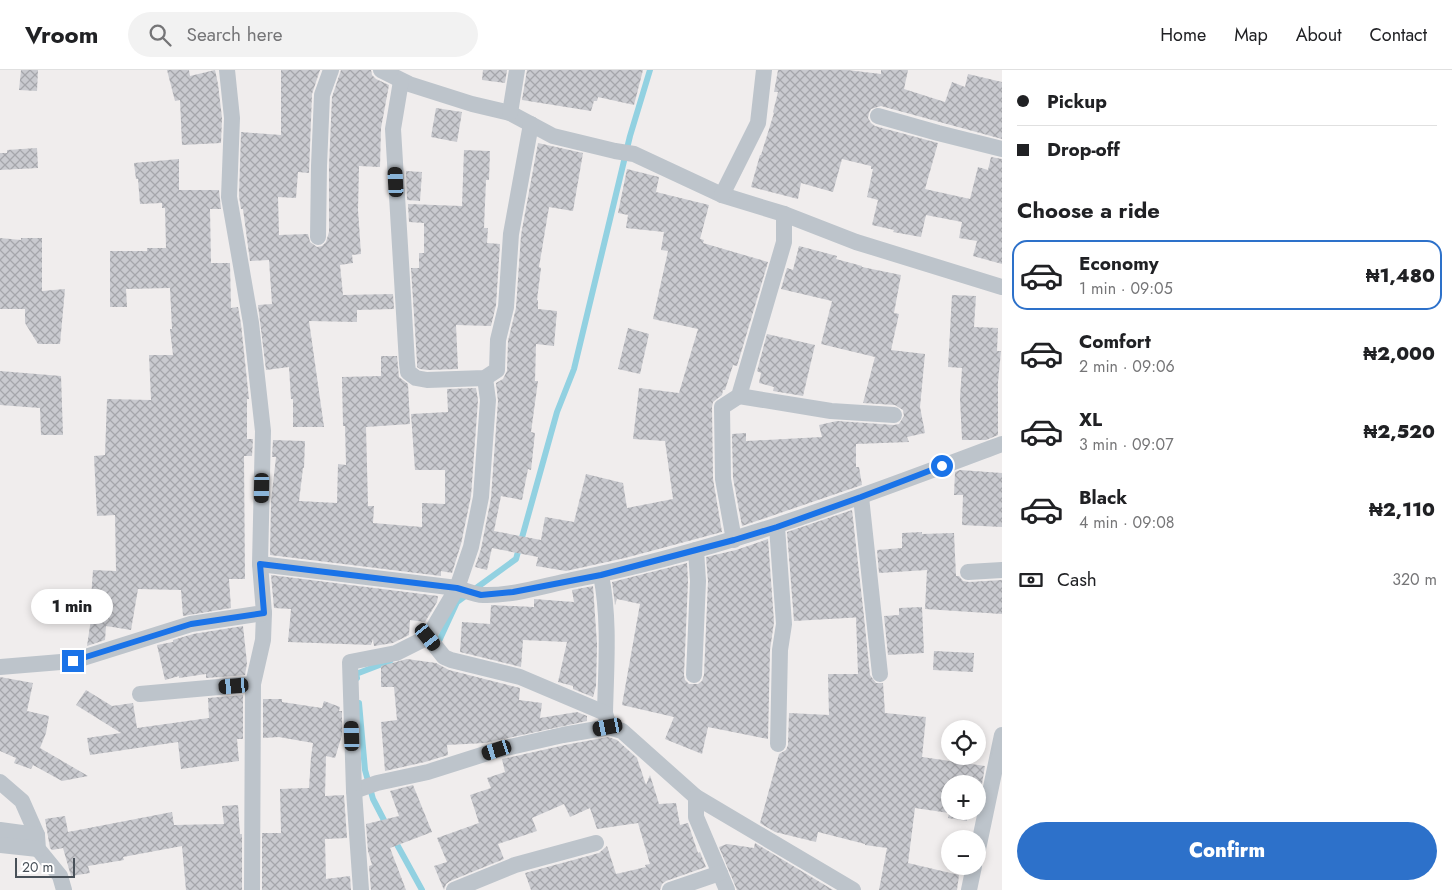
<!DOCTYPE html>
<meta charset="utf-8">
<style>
body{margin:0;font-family:Jost,sans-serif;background:#f2f2f2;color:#202124;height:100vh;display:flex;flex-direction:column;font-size:19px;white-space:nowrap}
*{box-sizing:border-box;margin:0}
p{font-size:16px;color:#757577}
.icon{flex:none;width:28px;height:28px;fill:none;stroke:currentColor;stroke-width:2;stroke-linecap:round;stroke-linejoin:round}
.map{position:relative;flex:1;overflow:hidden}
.panel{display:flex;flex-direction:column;background:#fff;width:450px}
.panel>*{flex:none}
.guide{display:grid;align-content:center;height:110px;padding:0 15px;background:#fff}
.buttons{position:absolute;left:941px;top:650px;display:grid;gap:10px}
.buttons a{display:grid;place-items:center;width:45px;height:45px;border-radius:50%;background:#fff;box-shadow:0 2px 8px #0003;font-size:25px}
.scale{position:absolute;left:15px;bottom:12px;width:60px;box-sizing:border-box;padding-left:5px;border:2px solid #485058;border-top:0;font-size:14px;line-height:18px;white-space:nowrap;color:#485058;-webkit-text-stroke:4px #fff;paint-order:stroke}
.end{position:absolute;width:22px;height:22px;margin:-11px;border:6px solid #1a73e8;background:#fff;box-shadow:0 0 0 2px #fff}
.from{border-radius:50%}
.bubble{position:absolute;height:35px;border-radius:18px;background:#fff;box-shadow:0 2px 8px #0003;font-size:16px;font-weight:800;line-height:35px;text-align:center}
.car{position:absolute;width:15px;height:30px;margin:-15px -8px;border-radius:6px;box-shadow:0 0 4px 1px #0007;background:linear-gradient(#222 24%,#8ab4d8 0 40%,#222 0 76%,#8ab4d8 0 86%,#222 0)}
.guide b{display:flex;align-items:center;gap:18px;height:48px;font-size:19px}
.guide b+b{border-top:1px solid #e0e0e0}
.guide i{width:12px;height:12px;background:#202124}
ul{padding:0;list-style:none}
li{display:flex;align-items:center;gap:15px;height:70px;margin:0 10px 8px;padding:0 5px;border:2px solid transparent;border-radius:15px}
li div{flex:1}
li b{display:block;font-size:19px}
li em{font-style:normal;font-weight:800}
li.on{border-color:#2d71ca}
li>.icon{width:45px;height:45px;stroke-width:1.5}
h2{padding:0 15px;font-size:22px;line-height:60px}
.pay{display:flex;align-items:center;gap:12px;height:55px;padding:0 15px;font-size:19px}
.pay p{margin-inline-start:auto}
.primary-button{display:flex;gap:10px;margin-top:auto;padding:10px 15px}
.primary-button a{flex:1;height:58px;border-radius:30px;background:#2d71ca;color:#fff;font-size:20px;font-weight:800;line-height:58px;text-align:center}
header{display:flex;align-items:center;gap:30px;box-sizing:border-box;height:70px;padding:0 25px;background:#fff;border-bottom:1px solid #e0e0e0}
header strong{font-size:24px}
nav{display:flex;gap:28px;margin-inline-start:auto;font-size:18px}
.search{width:350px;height:45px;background:#f2f2f2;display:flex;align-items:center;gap:12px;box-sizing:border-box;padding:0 18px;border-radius:28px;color:#757577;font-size:19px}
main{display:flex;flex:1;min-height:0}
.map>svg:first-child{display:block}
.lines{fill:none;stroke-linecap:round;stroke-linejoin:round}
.stream{stroke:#92d1e1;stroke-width:6}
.building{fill:url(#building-cross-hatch)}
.minor{stroke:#bdc4cb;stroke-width:16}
.route{stroke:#1a73e8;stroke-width:6}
</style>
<header>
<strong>Vroom</strong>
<div class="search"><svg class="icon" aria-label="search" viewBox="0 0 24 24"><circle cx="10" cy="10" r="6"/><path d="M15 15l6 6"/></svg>Search here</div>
<nav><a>Home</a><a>Map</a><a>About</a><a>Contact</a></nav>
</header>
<main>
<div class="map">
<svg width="1002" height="820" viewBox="0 0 1002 820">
<defs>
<pattern id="building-cross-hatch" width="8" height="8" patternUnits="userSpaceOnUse" patternTransform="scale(1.25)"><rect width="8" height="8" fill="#c9cacf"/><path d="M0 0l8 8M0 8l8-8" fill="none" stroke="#a5a6ab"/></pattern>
</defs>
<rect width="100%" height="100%" fill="#f0eded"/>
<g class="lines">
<g class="stream">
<polyline points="434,573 439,571 457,532 516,489 557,342 574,299 630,66 650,0"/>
<polyline points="357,608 356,604 390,591"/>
<polyline points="359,633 365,700 373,729 387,756"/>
<polyline points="394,769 422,820"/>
</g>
</g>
<g class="building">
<polygon points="21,0 38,0 37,21 19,20"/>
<polygon points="167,0 189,0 190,6 215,0 218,14 222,48 221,73 182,75 180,30 175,31"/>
<polygon points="281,0 320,0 312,24 309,103 298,102 296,128 278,127 279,165 308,164 310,172 317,177 322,176 326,172 329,162 329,96 332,27 341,0 371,0 372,5 376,9 389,15 381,58 380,97 359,96 358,140 361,184 352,185 353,193 340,195 343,225 393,224 394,239 357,240 357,252 309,251 324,357 293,357 293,329 291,329 289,297 266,300 258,235 272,234 269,190 250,191 243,139 241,139 239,126 241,62 281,65"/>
<polygon points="483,0 507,0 505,13 482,10"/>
<polygon points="527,0 643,0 634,35 598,27 597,31 594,31 591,41 522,30"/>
<polygon points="778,0 847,0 881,4 881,0 908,0 904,19 945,32 952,12 965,17 968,4 1002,12 1002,69 881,36 871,39 869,43 868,48 871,53 875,56 938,73 925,119 970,129 978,97 988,100 991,87 1002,89 1002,194 973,186 977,171 959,168 962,152 926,145 921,167 893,162 894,160 872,155 878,130 867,127 873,99 871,99 871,96 842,89 833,122 801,113 798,129 751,117 760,85 761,85 774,43 773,42 778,22 774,22"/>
<polygon points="436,38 462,42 457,72 431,67"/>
<polygon points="538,73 583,83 573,141 549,137 539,197 541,198 537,230 538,230 538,239 557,241 554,276 536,274 535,311 538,311 531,362 535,363 531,400 528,399 522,430 501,426 494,461 541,470 545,447 574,452 586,404 623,413 627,438 673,429 665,371 633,369 639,318 679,323 698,259 653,249 668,181 661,180 664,162 626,158 628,145 618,143 627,99 659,107 656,122 709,135 700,169 704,170 703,173 768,192 737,296 733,295 725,320 723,320 722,325 713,332 712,337 713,409 722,462 625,488 566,501 536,496 538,487 492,478 487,500 475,497 481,479 491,428 498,331 496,313 503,309 507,301 508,271 516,238 521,165"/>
<polygon points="37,78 38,98 0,100 0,83 7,83 7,80"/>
<polygon points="464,80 490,81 489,110 486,110 484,158 488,158 487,173 500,174 496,235 491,256 456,255 458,299 428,300 420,299 417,297 417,292 411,198 419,198 419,183 424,183 424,153 409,152 408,134 462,136"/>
<polygon points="179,89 179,120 219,120 221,139 210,139 211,193 230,193 231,238 238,237 241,254 249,329 247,329 247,369 253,369 252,386 244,386 245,509 229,509 231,538 183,546 181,520 138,519 131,560 106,556 105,570 87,576 94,529 91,529 93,500 116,501 115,445 97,446 94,386 105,385 107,329 151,330 149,285 173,285 170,259 172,259 170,218 126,219 127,237 110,237 110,181 147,181 147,178 166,178 165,138 162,138 162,133 140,134 138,109 136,109 134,93"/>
<polygon points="406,101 422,102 420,131 407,130"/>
<polygon points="0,168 21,170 21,168 42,168 42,221 65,219 60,274 38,274 25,253 25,239 0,239"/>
<polygon points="799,176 837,186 836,189 862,196 862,197 901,205 894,243 899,244 891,280 925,284 920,337 925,363 907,367 909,372 856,374 856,397 859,397 862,415 742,456 733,408 732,364 746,363 746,371 822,367 819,355 837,351 894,355 899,354 904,346 903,340 895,335 863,333 875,287 821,274 832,231 781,219 787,198 793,200"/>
<polygon points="952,225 976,226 974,257 998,258 997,281 1001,281 998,312 998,365 986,370 962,370 960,328 962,298 948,297"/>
<polygon points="628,258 649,264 640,304 618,299"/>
<polygon points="767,264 815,275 803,326 773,321 774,317 759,313 761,303 757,301"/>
<polygon points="381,286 397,286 399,307 408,314 410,354 366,357 368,436 374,436 373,453 422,457 422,433 445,434 445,400 415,400 411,344 448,342 447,319 476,318 478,330 471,426 461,474 452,503 441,501 441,506 270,485 271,432 276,387 272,387 273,370 305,371 304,398 303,398 299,431 337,433 338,394 346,395 345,356 343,356 342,307 381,306"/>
<polygon points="0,301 61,306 63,365 41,365 40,338 0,335"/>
<polygon points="960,400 1002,403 1002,457 962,455 963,425 954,425 955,402"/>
<polygon points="852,440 864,547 794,551 787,462"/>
<polygon points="922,462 922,464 954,463 956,506 959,506 963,511 969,512 1002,510 1002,544 925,539 927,500 879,503 877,480 902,478 902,463"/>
<polygon points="768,469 774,552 770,580 768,669 708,657 702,684 665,669 674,647 622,635 640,534 617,529 615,535 612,512 687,493 688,511 684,605 685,610 689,614 698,614 702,611 704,605 708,511 706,487 736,480"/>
<polygon points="271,505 438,526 437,532 425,552 410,550 409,565 393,573 374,576 373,569 371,575 288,572 291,539 274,538"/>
<polygon points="593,516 597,574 596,616 593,627 573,619 573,616 558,612 567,572 523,570 521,597 460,582 462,552 490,554 491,535 534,537 534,529 574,532 572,520"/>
<polygon points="922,537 924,583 888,585 884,546 899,545 899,538"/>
<polygon points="856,547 864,547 870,605 876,613 883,613 885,643 926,647 922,687 985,696 982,714 972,712 972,714 950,714 950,741 968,741 967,751 948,748 949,743 915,738 908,793 959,805 957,820 879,820 887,778 865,775 865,774 818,762 816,772 775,762 760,753 779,684 786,680 788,675 789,643 829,645 828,604 858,604"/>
<polygon points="243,556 247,593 245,605 206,608 206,604 179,608 179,606 165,610 157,575 173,572 173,570 193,564"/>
<polygon points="934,581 974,583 973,602 933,600"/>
<polygon points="407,589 436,593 449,600 520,618 519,630 542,633 540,648 577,642 587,646 587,651 485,673 447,675 448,685 425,692 385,701 381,652 397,650 394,617 381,617 381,596"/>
<polygon points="0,607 33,613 27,641 49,646 46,663 40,678 88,706 62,711 33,695 31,699 14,693 16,688 0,681"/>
<polygon points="86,620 112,636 133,633 137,658 209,648 208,628 243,625 243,669 237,669 239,691 181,699 178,672 90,685 87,668 121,663 76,635"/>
<polygon points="263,629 282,629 282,632 322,638 324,631 340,637 339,641 342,641 342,665 335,688 326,686 325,726 344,725 347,768 325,769 326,809 350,806 351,820 262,820 262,763 281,763 280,719 309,718 311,687 313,673 279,667 263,668"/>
<polygon points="608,667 617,670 637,688 646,715 650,705 659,734 676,733 680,755 688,753 698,783 700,782 706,797 666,811 662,814 660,820 531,820 525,803 599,783 607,776 616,804 646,797 645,795 650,794 638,753 597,759 590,738 570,747 564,734 532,748 537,761 498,774 504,789 450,811 446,814 444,820 434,796 447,792 437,768 479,753 470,725 491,718 487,708 505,702 502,689 565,675"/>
<polygon points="413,715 432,762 390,778 406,820 371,820 369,796 372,795 368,781 366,754 399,746 390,721"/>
<polygon points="238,735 240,764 242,764 242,820 186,820 182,776 123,787 124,790 88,796 90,803 71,806 63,778 52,780 50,778 45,749 65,746 68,762 172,742 174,755 224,754 222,736"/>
<polygon points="755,773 833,820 737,820 719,777 727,774 754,778"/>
</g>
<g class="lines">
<g class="minor">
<polyline points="227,0 232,48 229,127 251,253 263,361 260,494 264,543 263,570 253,614 252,820"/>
<polyline points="381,0 409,14 472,34 510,43 553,66 615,81 634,84 722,125 784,144 856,172 1002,217"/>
<polyline points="401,11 393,59 407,293 408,302 416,308 427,310 485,308 497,300 498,270 506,237 511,164 531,54"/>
<polyline points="510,43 517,0"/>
<polyline points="878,46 938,63 1002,79"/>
<polyline points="722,125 758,53 764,0"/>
<polyline points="318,167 319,96 322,25 331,0"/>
<polyline points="739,326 831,341 894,345"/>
<polyline points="861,427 880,604"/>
<polyline points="777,457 784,554 780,580 778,674"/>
<polyline points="734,470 723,409 722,337 739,326 784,172 784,144"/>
<path d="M 260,494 L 457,518 C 465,520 474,525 483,525 C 512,526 543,516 572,510 C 721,481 861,427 1002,374"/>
<polyline points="968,502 1002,500"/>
<path d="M 601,505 C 610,550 606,597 605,643"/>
<polyline points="428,567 444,587 451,590 520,607 605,643 609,657 622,661 696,727 853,820"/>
<polyline points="0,597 73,591 191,554 264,543"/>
<polyline points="694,605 698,511 696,480"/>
<polyline points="140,624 253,614"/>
<polyline points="0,712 22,731 37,765 38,779 60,806 64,820"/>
<polyline points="354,721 377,713 428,702 497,680 563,665 609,657"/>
<polyline points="696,727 696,747 727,820"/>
<polyline points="0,760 37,765"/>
<polyline points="0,775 38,779"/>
<polyline points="978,779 1002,665"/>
<polyline points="361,820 354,721 350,592 396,583 428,567 457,518 471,477 481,427 488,330 485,308"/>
<polyline points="454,820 515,795 596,773"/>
<polyline points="670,820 720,803"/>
<polyline points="969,820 974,796"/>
</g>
</g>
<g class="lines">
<polyline class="route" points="73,591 191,554 264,543 260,494 457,518 481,525 513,522 601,505 734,470 777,457 861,427 942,396"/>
</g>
</svg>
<div class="buttons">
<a><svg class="icon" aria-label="locate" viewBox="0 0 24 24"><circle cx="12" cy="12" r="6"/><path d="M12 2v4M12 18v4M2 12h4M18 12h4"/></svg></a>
<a>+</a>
<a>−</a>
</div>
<div class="scale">20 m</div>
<i class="end from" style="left:942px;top:396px"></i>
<i class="end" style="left:73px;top:591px"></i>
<div class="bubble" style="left:31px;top:519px;width:82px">1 min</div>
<i class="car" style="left:396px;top:112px;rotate:357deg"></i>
<i class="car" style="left:262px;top:418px;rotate:181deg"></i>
<i class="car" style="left:428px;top:567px;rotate:141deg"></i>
<i class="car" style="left:234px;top:616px;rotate:265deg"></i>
<i class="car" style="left:608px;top:657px;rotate:259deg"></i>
<i class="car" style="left:352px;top:666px;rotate:358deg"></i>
<i class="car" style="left:497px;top:680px;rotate:252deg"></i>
</div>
<section class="panel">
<div class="guide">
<b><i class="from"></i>Pickup</b>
<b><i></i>Drop-off</b>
</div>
<h2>Choose a ride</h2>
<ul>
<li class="on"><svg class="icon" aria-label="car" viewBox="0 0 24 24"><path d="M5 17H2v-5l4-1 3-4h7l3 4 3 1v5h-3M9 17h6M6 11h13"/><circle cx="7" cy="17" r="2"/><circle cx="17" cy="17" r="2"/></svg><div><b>Economy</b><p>1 min · 09:05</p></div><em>₦1,480</em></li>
<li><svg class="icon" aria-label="car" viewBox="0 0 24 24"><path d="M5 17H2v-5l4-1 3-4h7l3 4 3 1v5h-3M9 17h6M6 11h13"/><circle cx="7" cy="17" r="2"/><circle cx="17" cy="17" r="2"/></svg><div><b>Comfort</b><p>2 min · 09:06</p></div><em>₦2,000</em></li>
<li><svg class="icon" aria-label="car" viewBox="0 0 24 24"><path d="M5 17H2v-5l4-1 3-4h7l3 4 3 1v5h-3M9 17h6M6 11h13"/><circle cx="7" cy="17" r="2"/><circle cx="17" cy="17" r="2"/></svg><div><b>XL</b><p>3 min · 09:07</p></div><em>₦2,520</em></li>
<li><svg class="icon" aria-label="car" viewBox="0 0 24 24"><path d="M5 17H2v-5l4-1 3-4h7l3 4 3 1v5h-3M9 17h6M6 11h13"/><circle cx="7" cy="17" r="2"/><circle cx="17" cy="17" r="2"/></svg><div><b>Black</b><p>4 min · 09:08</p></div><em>₦2,110</em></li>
</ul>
<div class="pay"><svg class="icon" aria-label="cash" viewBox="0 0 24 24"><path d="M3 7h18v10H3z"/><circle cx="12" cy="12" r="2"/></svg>Cash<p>320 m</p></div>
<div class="primary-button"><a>Confirm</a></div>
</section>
</main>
